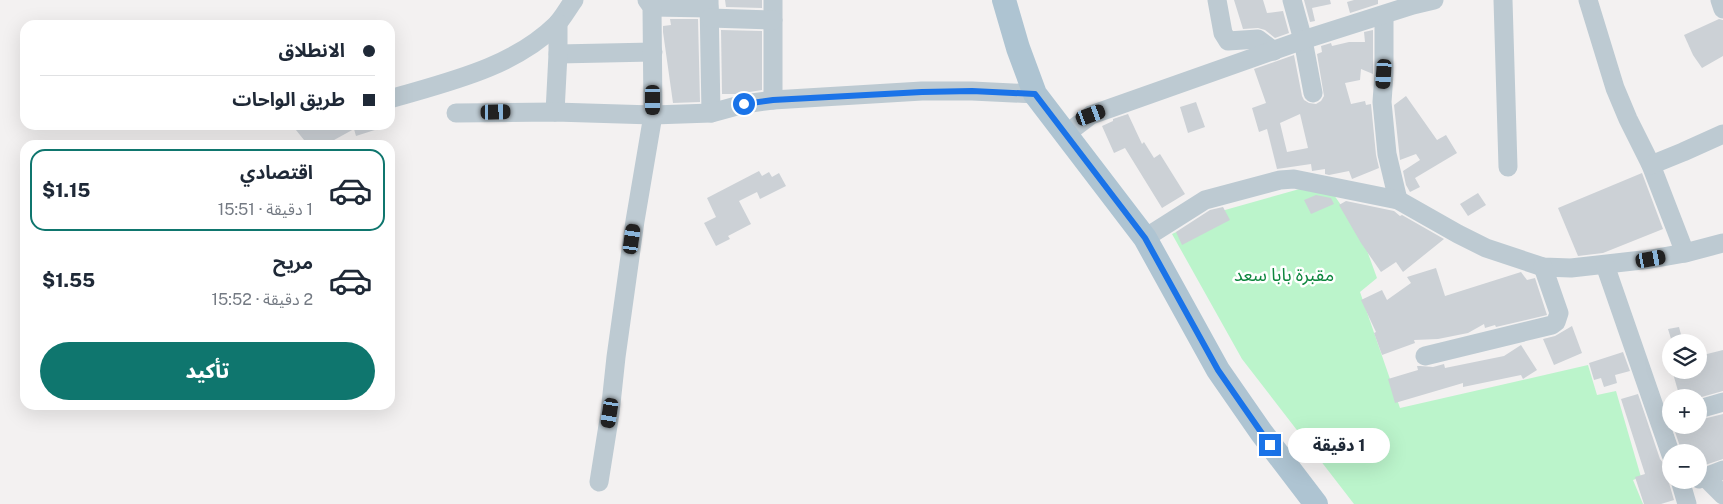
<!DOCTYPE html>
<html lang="ar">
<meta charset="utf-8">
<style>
body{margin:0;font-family:"Public Sans","Noto Sans Arabic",sans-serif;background:#f2f2f3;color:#1f2937;direction:rtl;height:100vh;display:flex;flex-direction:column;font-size:19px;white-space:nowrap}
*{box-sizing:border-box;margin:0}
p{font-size:16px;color:#747a83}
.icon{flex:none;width:28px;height:28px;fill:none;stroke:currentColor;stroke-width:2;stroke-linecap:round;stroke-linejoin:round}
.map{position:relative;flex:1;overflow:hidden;direction:ltr}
.side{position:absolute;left:20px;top:140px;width:375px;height:270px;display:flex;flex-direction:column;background:#fff;border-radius:15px;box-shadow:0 5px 20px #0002;direction:rtl}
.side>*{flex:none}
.hud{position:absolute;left:20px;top:20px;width:375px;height:110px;border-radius:15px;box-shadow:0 5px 20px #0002;direction:rtl;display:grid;align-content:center;height:110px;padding:0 20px;background:#fff}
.tools{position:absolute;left:1662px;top:334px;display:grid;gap:10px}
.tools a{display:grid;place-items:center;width:45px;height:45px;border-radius:50%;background:#fff;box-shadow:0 5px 20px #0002;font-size:25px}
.end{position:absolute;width:22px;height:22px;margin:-11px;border:6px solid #1a73e8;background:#fff;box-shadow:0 0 0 2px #fff}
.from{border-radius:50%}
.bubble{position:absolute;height:35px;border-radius:18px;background:#fff;box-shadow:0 5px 20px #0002;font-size:16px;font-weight:800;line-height:35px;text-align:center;direction:rtl}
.car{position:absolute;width:15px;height:30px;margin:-15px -8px;border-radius:6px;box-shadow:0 0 4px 1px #0007;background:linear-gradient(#222 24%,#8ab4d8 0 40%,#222 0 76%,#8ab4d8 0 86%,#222 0)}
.hud b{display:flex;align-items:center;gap:18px;height:48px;font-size:19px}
.hud b+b{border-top:1px solid #e0e1e3}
.hud i{width:12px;height:12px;background:#1f2937}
ul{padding:9px 0 0;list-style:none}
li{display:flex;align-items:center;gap:15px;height:82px;margin:0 10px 8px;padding:0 10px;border:2px solid transparent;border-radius:15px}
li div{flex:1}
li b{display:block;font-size:19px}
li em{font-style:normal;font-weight:800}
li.selected{border-color:#0f766e}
li>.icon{width:45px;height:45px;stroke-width:1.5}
.cta{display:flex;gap:10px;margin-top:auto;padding:10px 20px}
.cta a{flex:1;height:58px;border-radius:30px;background:#0f766e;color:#fff;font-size:20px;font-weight:800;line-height:58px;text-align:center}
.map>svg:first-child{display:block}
.green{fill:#bbf4cb}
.building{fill:#ccd1d6;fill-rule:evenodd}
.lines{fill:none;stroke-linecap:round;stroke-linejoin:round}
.minor{stroke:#bdcad2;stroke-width:19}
.major{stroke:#aec4d2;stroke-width:24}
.route{stroke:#1a73e8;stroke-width:6}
.labels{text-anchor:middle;stroke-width:5;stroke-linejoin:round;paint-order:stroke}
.park-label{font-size:18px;fill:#0d863d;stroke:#fff}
</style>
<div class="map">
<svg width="1723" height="504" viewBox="0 0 1723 504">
<rect width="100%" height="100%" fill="#f3f1f1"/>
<polygon class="green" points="1303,188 1334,195 1361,234 1377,278 1360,292 1400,408 1588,365 1597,395 1616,391 1641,477 1633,480 1643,504 1354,504 1242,359 1172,234 1225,210"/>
<g class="building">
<polygon points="725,0 762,0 762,8 726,7"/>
<polygon points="1234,0 1263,0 1267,13 1283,11 1289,33 1275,38 1265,30 1258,28 1243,29"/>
<polygon points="1304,0 1330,0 1331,4 1312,8 1315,21 1310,22"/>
<polygon points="1354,0 1378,0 1378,4 1350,13 1347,2"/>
<polygon points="670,19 698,19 700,102 673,103 663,32 663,26 671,25"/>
<polygon points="1719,19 1723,20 1723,56 1702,68 1693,55 1684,35"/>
<polygon points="721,30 762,31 762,90 737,94 722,94"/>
<path d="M 1373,30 L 1373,74 L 1361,69 L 1360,80 L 1345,83 L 1351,104 L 1365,101 L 1366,105 L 1371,104 L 1376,155 L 1379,168 L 1352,179 L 1349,171 L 1329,175 L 1325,174 L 1325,169 L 1312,171 L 1311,164 L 1277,169 L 1267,129 L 1259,132 L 1252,108 L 1266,103 L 1254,69 L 1294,55 L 1302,96 L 1304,100 L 1309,103 L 1316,104 L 1321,101 L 1324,96 L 1317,54 L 1322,52 L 1321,46 L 1331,43 L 1332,46 L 1349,42 L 1365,42 L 1364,32 ZM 1300,114 L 1308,148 L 1287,152 L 1280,123 Z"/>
<polygon points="1406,96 1437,140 1446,135 1457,153 1415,178 1420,187 1410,192 1406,185 1403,171 1420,160 1416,154 1400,160 1394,105"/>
<polygon points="1196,102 1205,127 1188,133 1180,107"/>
<polygon points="1128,114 1142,144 1144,142 1154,158 1160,154 1185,194 1162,208 1125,148 1114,153 1102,126 1113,121 1113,119"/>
<polygon points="292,125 384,125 384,127 356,136 354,129 325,145 308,145"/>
<polygon points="759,171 762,176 769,172 772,177 779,173 786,186 760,199 757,192 739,201 751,224 728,236 730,239 716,246 704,223 716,217 707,198"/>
<polygon points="1642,173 1663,229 1603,253 1578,256 1558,208"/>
<polygon points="1478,193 1486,205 1468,216 1460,204"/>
<polygon points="1316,195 1331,198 1334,204 1311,214 1304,200"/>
<polygon points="1346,201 1394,211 1400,216 1402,215 1444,239 1403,272 1396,262 1381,272 1361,243 1339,205"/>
<polygon points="1223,207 1230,220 1182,245 1176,232 1210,210"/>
<polygon points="1436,268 1445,296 1521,272 1527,280 1535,278 1547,315 1496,327 1495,325 1485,328 1484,324 1468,333 1438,339 1414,340 1415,343 1382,355 1374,333 1376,332 1361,300 1382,290 1387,300 1411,283 1407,277"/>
<polygon points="1572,326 1582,353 1554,365 1543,339 1555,336"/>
<polygon points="1679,327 1683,342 1672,342 1668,329"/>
<polygon points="1521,345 1537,370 1523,379 1521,375 1463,387 1463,383 1395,403 1388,379 1418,370 1417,366 1420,366 1433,367 1444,364 1445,368 1504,356"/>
<polygon points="1723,350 1723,391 1698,398 1680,398 1672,370 1699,370 1699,356"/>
<polygon points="1623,352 1630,371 1615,375 1617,383 1604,387 1601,378 1594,380 1589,363"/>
<polygon points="1638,394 1660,459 1664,464 1671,466 1669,483 1674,500 1661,504 1644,504 1635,477 1645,474 1621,399"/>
<polygon points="1723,414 1723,459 1699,467 1699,452 1682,452 1675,432 1691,425 1699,425 1699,420"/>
</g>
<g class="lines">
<g class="minor">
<polyline points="709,0 711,113"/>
<polyline points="773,0 773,100"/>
<polyline points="1217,0 1223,33 1228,41 1258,39 1274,51"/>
<polyline points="1292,0 1303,40 1313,93"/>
<polyline points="1503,0 1508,167"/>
<polyline points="1588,0 1615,88 1628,119 1651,165 1685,253"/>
<polyline points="1720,0 1723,9"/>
<polyline points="652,7 709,8"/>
<polyline points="1384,15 1384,74 1382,102 1387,154 1398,200"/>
<polyline points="710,18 773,20"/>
<polyline points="558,54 653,52"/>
<path d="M 390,99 C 447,82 512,68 556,25 C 563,18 568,8 574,0"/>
<polyline points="555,112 558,54 558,23"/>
<polyline points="456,113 555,112 653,115 711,113 744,104 773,100 922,91 972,91 1035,94"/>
<polyline points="1066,134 1091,115 1303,40 1413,5 1434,0"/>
<polyline points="1651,165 1683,152 1723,134"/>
<polyline points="1145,238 1205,200 1280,180 1294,179 1398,200 1458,234 1486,248 1543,267 1571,268 1651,259 1685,253 1723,243"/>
<polyline points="1605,265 1671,455"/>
<polyline points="1425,356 1552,325 1556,322 1559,313 1543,267"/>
<polyline points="1699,409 1723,402"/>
<polyline points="1705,477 1723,470"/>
<polyline points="1699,479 1705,477 1723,495"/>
<polyline points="1680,480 1687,504"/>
<polyline points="599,482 610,413 616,357 635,221 653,115 652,7 647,0"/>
</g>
<polyline class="major" points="1004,0 1018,48 1035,94 1145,238 1218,370 1261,432 1316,504"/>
</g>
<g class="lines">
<polyline class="route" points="744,104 773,100 922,92 972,91 1035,94 1145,238 1218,370 1270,445"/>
</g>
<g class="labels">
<g class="park-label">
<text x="1284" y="281">مقبرة بابا سعد</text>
</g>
</g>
</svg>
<div class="tools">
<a><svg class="icon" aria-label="layers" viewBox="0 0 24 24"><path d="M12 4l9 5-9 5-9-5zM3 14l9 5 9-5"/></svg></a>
<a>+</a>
<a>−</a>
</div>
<i class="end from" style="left:744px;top:104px"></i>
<i class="end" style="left:1270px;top:445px"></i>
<div class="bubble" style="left:1288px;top:428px;width:102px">1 دقيقة</div>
<i class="car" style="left:1384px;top:74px;rotate:184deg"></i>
<i class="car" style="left:653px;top:100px;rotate:180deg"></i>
<i class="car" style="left:496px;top:112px;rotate:89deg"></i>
<i class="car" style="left:1091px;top:115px;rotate:70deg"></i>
<i class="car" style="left:632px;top:239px;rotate:8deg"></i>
<i class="car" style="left:1651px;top:259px;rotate:80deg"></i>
<i class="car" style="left:610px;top:413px;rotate:189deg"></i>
<div class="hud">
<b><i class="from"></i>الانطلاق</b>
<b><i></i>طريق الواحات</b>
</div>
<section class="side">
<ul>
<li class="selected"><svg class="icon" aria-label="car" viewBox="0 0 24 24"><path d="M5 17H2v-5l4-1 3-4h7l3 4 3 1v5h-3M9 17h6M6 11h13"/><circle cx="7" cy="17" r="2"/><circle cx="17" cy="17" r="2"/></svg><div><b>اقتصادي</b><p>1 دقيقة · 15:51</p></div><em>$1.15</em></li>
<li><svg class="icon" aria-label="car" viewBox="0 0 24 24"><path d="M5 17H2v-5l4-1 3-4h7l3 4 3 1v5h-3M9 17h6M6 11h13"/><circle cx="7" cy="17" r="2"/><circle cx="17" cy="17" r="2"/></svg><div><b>مريح</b><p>2 دقيقة · 15:52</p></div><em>$1.55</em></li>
</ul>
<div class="cta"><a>تأكيد</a></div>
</section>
</div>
